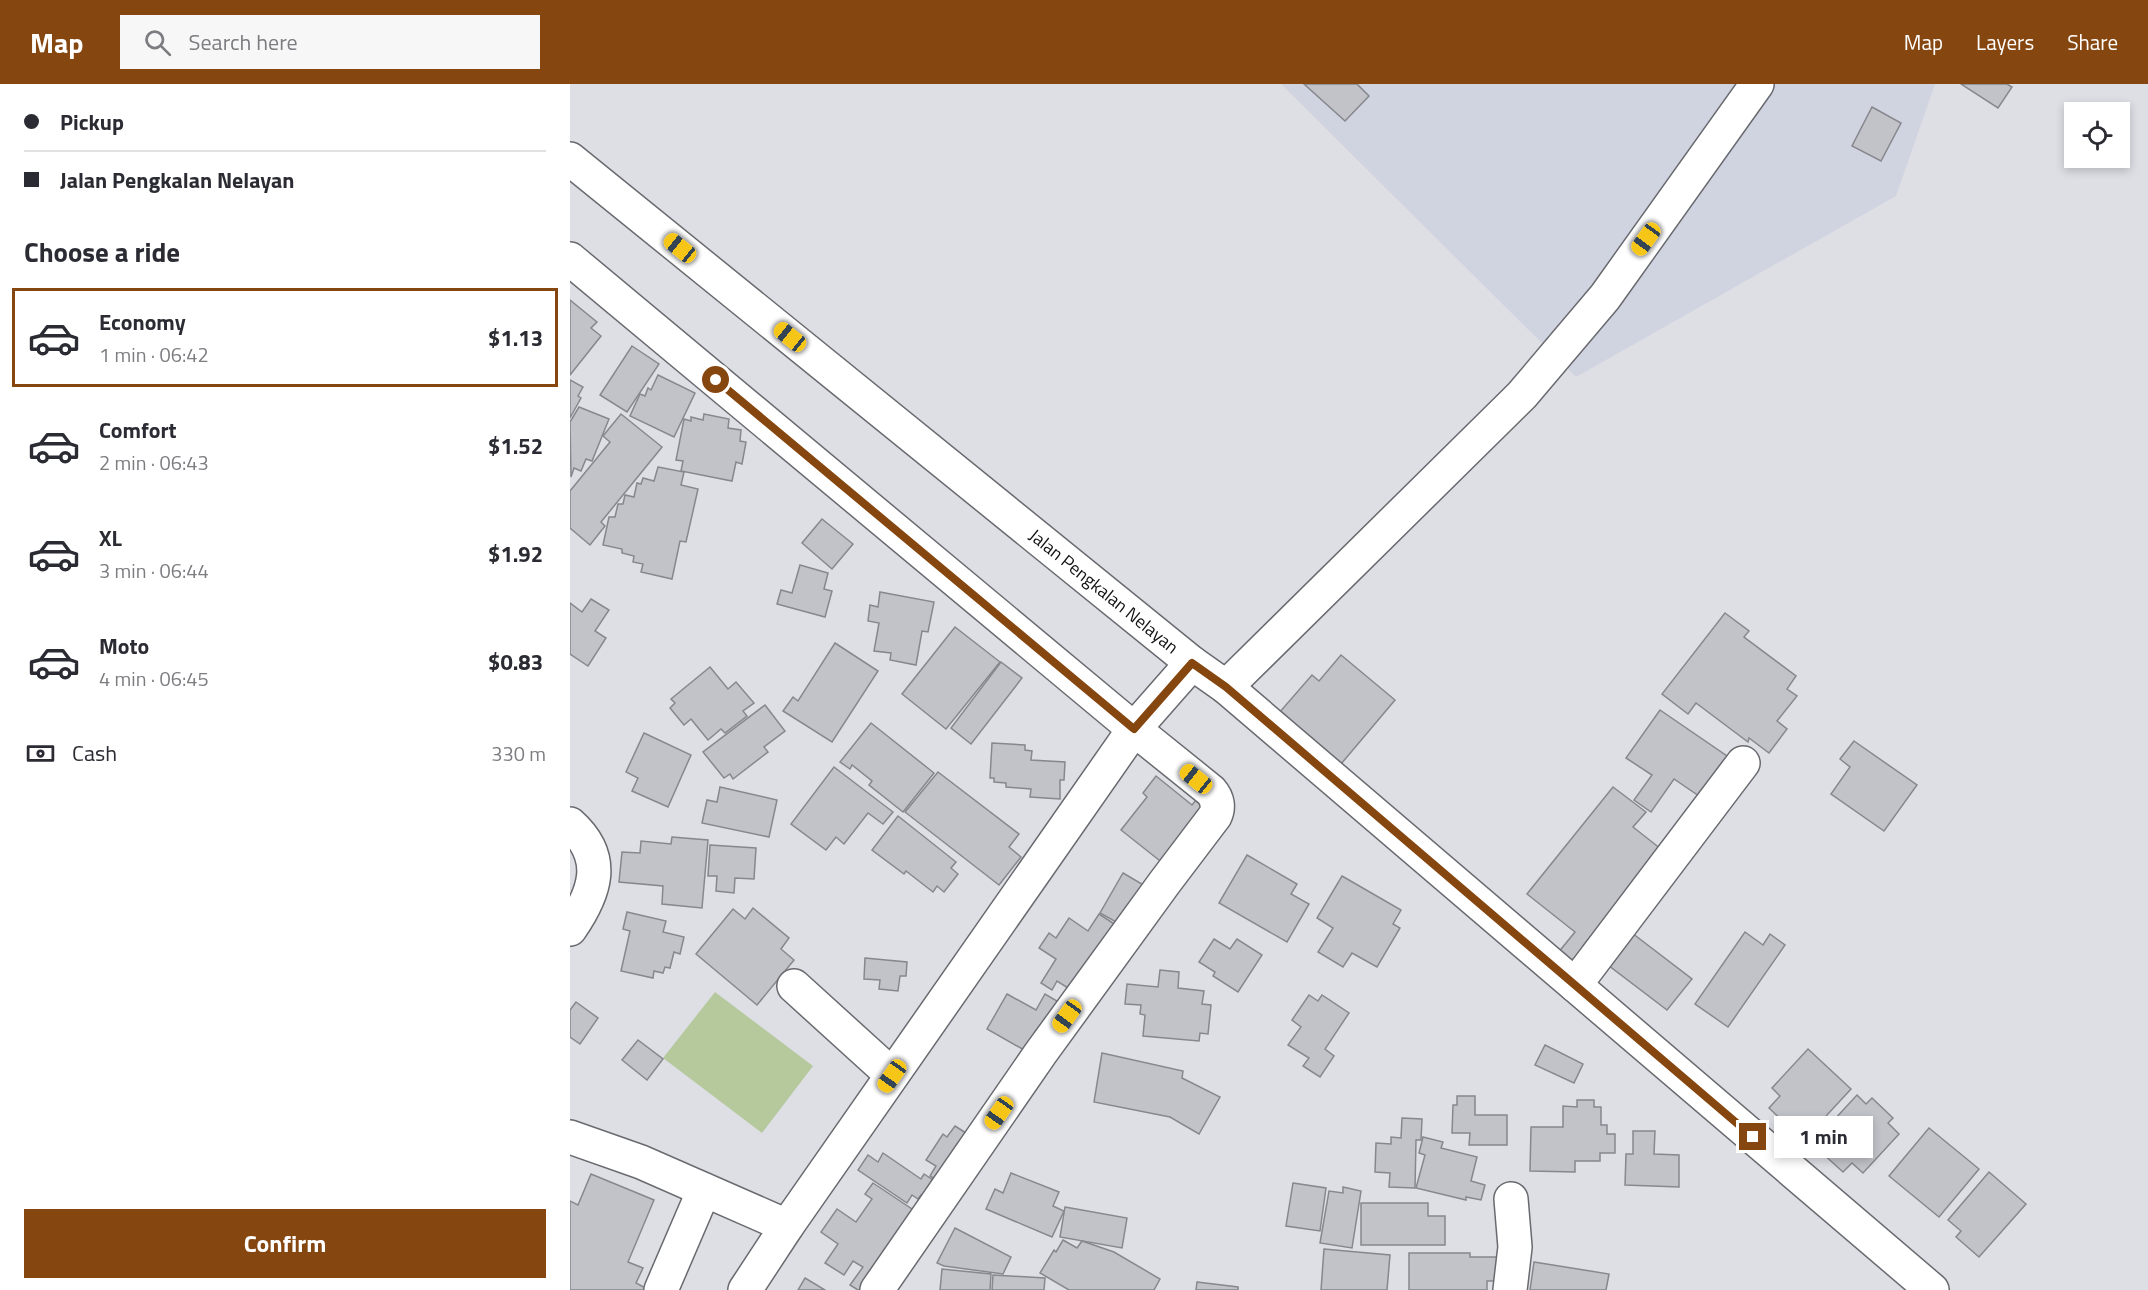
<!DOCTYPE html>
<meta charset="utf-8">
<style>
body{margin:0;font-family:"Titillium Web",sans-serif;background:#f7f7f7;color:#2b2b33;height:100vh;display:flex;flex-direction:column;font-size:22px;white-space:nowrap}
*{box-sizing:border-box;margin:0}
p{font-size:20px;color:#7c7c81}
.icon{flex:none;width:33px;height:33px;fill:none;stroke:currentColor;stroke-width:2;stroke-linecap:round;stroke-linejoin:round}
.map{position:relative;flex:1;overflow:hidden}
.sheet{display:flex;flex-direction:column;background:#fff;width:570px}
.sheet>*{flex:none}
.guide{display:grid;align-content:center;height:132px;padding:0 24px;background:#fff}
.buttons{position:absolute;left:1494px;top:18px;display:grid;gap:12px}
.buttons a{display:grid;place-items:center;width:66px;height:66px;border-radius:0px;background:#fff;box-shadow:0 3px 9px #0003;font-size:30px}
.end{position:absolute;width:27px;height:27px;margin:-14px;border:8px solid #86460f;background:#fff;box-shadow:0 0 0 3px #fff}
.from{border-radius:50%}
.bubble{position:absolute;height:42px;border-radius:0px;background:#fff;box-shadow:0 3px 9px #0003;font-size:20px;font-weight:700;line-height:42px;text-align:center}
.car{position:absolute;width:18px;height:36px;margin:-18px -9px;border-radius:8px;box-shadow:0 0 4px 2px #0007;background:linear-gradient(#f5c518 24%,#345 0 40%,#f5c518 0 76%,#345 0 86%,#f5c518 0)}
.guide b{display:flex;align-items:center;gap:21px;height:57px;font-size:22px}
.guide b+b{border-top:2px solid #e1e1e2}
.guide i{width:15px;height:15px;background:#2b2b33}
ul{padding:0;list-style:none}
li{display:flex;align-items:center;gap:18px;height:99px;margin:0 12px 9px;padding:0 12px;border:3px solid transparent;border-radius:0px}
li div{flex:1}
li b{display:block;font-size:22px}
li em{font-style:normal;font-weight:700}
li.current{border-color:#86460f}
li>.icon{width:54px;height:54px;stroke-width:1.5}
h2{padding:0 24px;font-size:27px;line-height:72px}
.pay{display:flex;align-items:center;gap:15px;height:66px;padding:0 24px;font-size:22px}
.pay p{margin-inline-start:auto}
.primary-button{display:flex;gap:12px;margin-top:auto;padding:12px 24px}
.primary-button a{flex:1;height:69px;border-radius:0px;background:#86460f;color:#fff;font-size:24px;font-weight:700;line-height:69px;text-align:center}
header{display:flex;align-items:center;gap:36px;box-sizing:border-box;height:84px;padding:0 30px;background:#86460f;color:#fff}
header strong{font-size:28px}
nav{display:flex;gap:33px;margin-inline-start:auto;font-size:21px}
.search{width:420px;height:54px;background:#f7f7f7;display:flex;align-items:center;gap:15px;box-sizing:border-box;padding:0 21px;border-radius:0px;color:#7c7c81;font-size:22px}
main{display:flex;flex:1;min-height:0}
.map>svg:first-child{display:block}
.built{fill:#d0d3e0}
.green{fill:#b5c99d}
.building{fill:#c2c3c8;stroke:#87888e;stroke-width:1.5}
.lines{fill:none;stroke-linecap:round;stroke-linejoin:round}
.minor-casing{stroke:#696a6f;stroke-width:36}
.minor{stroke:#fff;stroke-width:33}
.route{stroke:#86460f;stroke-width:8}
.labels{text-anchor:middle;stroke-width:6;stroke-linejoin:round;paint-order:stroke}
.street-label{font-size:18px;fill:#101112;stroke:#ebedf2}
</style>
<header>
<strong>Map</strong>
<div class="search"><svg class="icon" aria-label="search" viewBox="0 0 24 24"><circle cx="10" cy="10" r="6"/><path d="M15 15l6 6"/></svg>Search here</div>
<nav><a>Map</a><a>Layers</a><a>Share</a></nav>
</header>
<main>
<section class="sheet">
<div class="guide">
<b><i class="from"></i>Pickup</b>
<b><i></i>Jalan Pengkalan Nelayan</b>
</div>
<h2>Choose a ride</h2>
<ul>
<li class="current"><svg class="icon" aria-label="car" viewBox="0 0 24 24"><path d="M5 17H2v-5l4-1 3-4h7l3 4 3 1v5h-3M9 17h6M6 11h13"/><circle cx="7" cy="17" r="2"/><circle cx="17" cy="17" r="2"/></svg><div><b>Economy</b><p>1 min · 06:42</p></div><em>$1.13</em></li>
<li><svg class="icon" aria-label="car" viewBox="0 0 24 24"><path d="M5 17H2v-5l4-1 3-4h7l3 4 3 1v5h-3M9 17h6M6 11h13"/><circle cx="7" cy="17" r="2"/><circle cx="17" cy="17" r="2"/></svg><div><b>Comfort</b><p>2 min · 06:43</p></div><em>$1.52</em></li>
<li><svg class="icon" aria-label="car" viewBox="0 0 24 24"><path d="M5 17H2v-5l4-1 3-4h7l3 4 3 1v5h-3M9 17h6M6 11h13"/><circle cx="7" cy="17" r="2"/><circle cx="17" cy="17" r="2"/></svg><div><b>XL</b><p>3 min · 06:44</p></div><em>$1.92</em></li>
<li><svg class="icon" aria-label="car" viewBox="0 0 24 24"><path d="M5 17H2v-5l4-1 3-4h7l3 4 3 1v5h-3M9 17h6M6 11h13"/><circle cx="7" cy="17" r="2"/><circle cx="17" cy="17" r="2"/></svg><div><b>Moto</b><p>4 min · 06:45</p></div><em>$0.83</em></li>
</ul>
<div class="pay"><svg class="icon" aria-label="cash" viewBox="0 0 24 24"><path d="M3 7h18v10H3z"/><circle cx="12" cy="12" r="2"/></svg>Cash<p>330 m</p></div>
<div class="primary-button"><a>Confirm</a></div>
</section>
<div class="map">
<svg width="1578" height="1206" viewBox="0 0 1578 1206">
<rect width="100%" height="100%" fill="#dedfe5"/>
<polygon class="built" points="711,0 1365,0 1326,112 1006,293"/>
<polygon class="green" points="145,908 243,982 192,1049 93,974"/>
<g class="building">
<polygon points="734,0 787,0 799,12 775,37"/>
<polygon points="1391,0 1437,0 1442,3 1428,24"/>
<polygon points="1302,23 1331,39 1311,77 1282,62"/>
<polygon points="0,216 27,238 21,244 31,252 0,291"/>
<polygon points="62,262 89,280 57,328 30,311"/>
<polygon points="88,291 125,309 104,353 60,332 70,310 75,312 78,304 81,306"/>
<polygon points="0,296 13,303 8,312 11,314 0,334"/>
<polygon points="9,323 39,335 22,377 16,375 11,387 4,384 1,393 0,338"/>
<polygon points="51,330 92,363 31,438 35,442 20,461 0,444 0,407 40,358 33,352"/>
<polygon points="134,330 159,335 158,344 171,346 170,357 176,358 172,380 166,378 162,397 111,387 113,377 106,376 114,335 121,337 121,333 133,336"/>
<polygon points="88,383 114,388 111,401 128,405 116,458 110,457 102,495 71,488 73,480 63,478 64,472 52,469 52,465 33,461 39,433 45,433 48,420 53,420 55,411 64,413 67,399 71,400 73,394 84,397"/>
<polygon points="252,435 283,460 262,485 232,459"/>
<polygon points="230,481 258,489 254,505 262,507 255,533 207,520 211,506 222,509"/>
<polygon points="310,508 364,518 358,548 352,547 346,581 320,576 321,569 304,567 309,539 298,537 300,521 308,523"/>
<polygon points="21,515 39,526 25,547 36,554 18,582 0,570 0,519 12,528"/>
<polygon points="1155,529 1179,547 1174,553 1226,592 1217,605 1227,612 1207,637 1217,645 1199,669 1179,654 1178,658 1126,619 1118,630 1092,610"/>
<polygon points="385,543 430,578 376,645 332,610"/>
<polygon points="265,559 308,587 262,658 213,627 223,613 228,617"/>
<polygon points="771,571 825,616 771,680 702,637 742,591 749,597"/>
<polygon points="431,578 452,594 401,660 381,644"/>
<polygon points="140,583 158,605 166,598 184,619 173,627 177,632 155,649 151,645 138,656 121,635 114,641 100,624 105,619 101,615"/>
<polygon points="195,621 215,647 194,663 198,668 163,695 160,690 154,694 133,668"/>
<polygon points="1090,626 1157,672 1129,712 1104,695 1081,728 1064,716 1082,691 1056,674"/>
<polygon points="301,639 364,689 333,728 299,701 302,697 282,681 280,685 270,678"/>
<polygon points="74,649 121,671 98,723 62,707 68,694 56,688"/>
<polygon points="1284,657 1347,701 1314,747 1261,710 1280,683 1270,675"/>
<polygon points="422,659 455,661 455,666 462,667 461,676 495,678 494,696 490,696 490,715 460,713 461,705 436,703 436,699 424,698 424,694 420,694"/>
<polygon points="264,683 323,728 313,740 298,729 274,760 266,753 256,766 221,740"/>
<polygon points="368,688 449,750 439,763 451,773 429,801 335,728"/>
<polygon points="586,692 622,721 626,716 642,730 599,784 551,746 577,713 573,709"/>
<polygon points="150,703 207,716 199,753 132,739 137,716 147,718"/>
<polygon points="1043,703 1076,728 1063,743 1091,765 1013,862 1020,868 1002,890 983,875 1005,848 957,810"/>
<polygon points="328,732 386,778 381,784 388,790 374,808 367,802 363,808 336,787 334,790 302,766"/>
<polygon points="102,753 138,756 132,824 92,820 93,802 49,798 52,768 70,769 71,757 101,760"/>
<polygon points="140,761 186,764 184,795 165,794 164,809 146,807 147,792 138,792"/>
<polygon points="677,771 727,800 721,810 739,820 717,858 649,819"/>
<polygon points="553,789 577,803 555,843 530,829"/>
<polygon points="772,792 831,826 823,840 830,844 807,883 782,869 773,883 748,868 763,844 747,834"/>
<polygon points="183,824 219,854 211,865 224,876 187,921 126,870 163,825 175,835"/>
<polygon points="57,828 96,837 93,848 114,853 110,870 104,868 100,884 95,883 93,889 84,887 83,894 51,887 60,847 53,845"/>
<polygon points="529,830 552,845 509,911 487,897 482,906 471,899 486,875 469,864 479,849 486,854 499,834 518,847"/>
<polygon points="1175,848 1193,861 1200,850 1215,861 1158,943 1125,920"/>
<polygon points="1062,849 1122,895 1097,926 1038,881"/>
<polygon points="644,855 660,865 667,855 692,871 668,908 643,892 645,888 629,878"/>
<polygon points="295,874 337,878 336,892 330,892 328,907 309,905 310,896 294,895"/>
<polygon points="590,886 609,888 608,904 634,907 632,920 641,921 638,950 630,949 629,957 573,952 575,931 570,930 571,921 555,920 557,900 588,903"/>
<polygon points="437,910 466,926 475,910 492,920 463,971 417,945"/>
<polygon points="739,911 748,917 752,911 779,929 755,965 764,972 750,993 733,982 739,974 718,961 731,943 722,936"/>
<polygon points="6,918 28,934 10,960 0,953 0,926"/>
<polygon points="68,956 93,975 77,996 52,976"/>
<polygon points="975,961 1013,980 1004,999 965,981"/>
<polygon points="1238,965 1281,1005 1245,1044 1235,1034 1223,1047 1199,1024 1210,1012 1202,1004"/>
<polygon points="532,969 613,987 612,994 650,1013 629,1050 600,1033 524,1018"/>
<polygon points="1287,1011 1296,1020 1302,1014 1323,1034 1318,1039 1329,1050 1293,1089 1282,1079 1273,1088 1251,1068 1260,1058 1251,1050"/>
<polygon points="887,1012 905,1012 905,1031 937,1031 937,1061 899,1061 900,1049 882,1049 883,1021 887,1021"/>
<polygon points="1007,1016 1024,1016 1024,1023 1031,1023 1031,1041 1037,1041 1037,1050 1045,1050 1045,1069 1030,1069 1030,1077 1005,1077 1005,1088 960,1087 961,1043 993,1043 993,1022 1007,1023"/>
<polygon points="832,1034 852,1035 851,1056 846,1056 845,1104 819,1103 820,1089 805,1088 806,1059 821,1060 821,1053 831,1054"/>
<polygon points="385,1042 407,1056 376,1102 360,1092 366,1082 356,1076 373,1050 377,1053"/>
<polygon points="1359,1044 1409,1085 1369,1133 1319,1092"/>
<polygon points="1063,1047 1085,1047 1084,1070 1109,1071 1109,1103 1055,1101 1056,1070 1063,1070"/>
<polygon points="853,1053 873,1058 871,1064 907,1073 901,1097 915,1101 911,1116 896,1113 896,1116 846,1104 855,1071 849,1069"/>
<polygon points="313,1069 351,1095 354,1090 372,1102 361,1118 351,1111 348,1115 342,1111 337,1119 288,1086 298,1071 308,1078"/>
<polygon points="1419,1088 1456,1120 1409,1173 1386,1153 1391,1147 1378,1136"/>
<polygon points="441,1089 489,1108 483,1122 494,1127 482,1153 416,1125 425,1105 433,1109"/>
<polygon points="21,1090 84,1116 58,1178 73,1184 66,1199 79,1206 0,1206 0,1117 8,1121"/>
<polygon points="303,1099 348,1129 303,1206 288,1206 280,1201 293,1183 283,1177 274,1191 255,1179 268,1160 251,1148 267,1125 286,1138 302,1115 295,1110"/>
<polygon points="723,1099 756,1104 750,1147 716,1142"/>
<polygon points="773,1103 791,1107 782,1164 750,1159 759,1107 773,1109"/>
<polygon points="791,1119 858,1119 858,1132 875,1132 875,1161 791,1161"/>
<polygon points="495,1123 557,1134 552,1164 490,1153"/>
<polygon points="385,1144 441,1173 433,1190 374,1182 367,1179"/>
<polygon points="493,1156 507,1164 512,1157 544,1168 590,1195 584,1206 499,1206 470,1189 484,1166 486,1168"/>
<polygon points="754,1165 820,1171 817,1206 751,1206"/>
<polygon points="839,1169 900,1169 900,1173 930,1173 930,1197 917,1197 917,1206 839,1206"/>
<polygon points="964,1178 1039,1190 1036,1206 960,1206"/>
<polygon points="372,1185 421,1190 420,1206 370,1206"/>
<polygon points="423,1191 475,1194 474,1206 422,1206"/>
<polygon points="235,1194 255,1206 228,1206"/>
<polygon points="627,1198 668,1203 668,1206 626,1206"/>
</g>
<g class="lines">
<g class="minor-casing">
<g id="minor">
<path id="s1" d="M 0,75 L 622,579 L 656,603 L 1362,1206"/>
<path d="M 0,175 L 564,645 L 641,707 C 648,715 649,724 645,732 L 595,798 L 470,970 L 307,1206"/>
<polyline points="656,603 952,311 1035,213 1187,0"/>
<path d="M 0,740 C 38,774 25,809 0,845"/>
<polyline points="1005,901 1173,679"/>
<polyline points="224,902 322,991"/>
<polyline points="0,1053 71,1078 217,1142"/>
<polyline points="91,1206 134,1106"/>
<polyline points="175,1206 217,1142 564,645 622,579"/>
<polyline points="940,1206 945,1163 941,1115"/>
</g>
</g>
<use href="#minor" class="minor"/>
</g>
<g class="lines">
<polyline class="route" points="146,296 564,645 622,579 656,603 1183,1053"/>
</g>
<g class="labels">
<g class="street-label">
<text dy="6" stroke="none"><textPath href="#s1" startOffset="687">Jalan Pengkalan Nelayan</textPath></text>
</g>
</g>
</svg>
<div class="buttons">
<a><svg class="icon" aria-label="locate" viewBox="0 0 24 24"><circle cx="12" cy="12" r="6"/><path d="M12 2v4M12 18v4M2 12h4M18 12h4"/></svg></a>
</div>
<i class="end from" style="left:146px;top:296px"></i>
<i class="end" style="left:1183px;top:1053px"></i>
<div class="bubble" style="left:1204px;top:1032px;width:99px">1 min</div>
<i class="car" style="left:1076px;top:155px;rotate:216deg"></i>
<i class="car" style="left:110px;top:164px;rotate:309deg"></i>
<i class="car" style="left:220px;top:253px;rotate:309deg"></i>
<i class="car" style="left:626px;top:695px;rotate:309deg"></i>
<i class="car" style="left:497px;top:932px;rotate:216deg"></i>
<i class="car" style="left:322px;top:992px;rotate:215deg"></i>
<i class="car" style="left:429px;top:1029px;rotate:215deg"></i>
</div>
</main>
